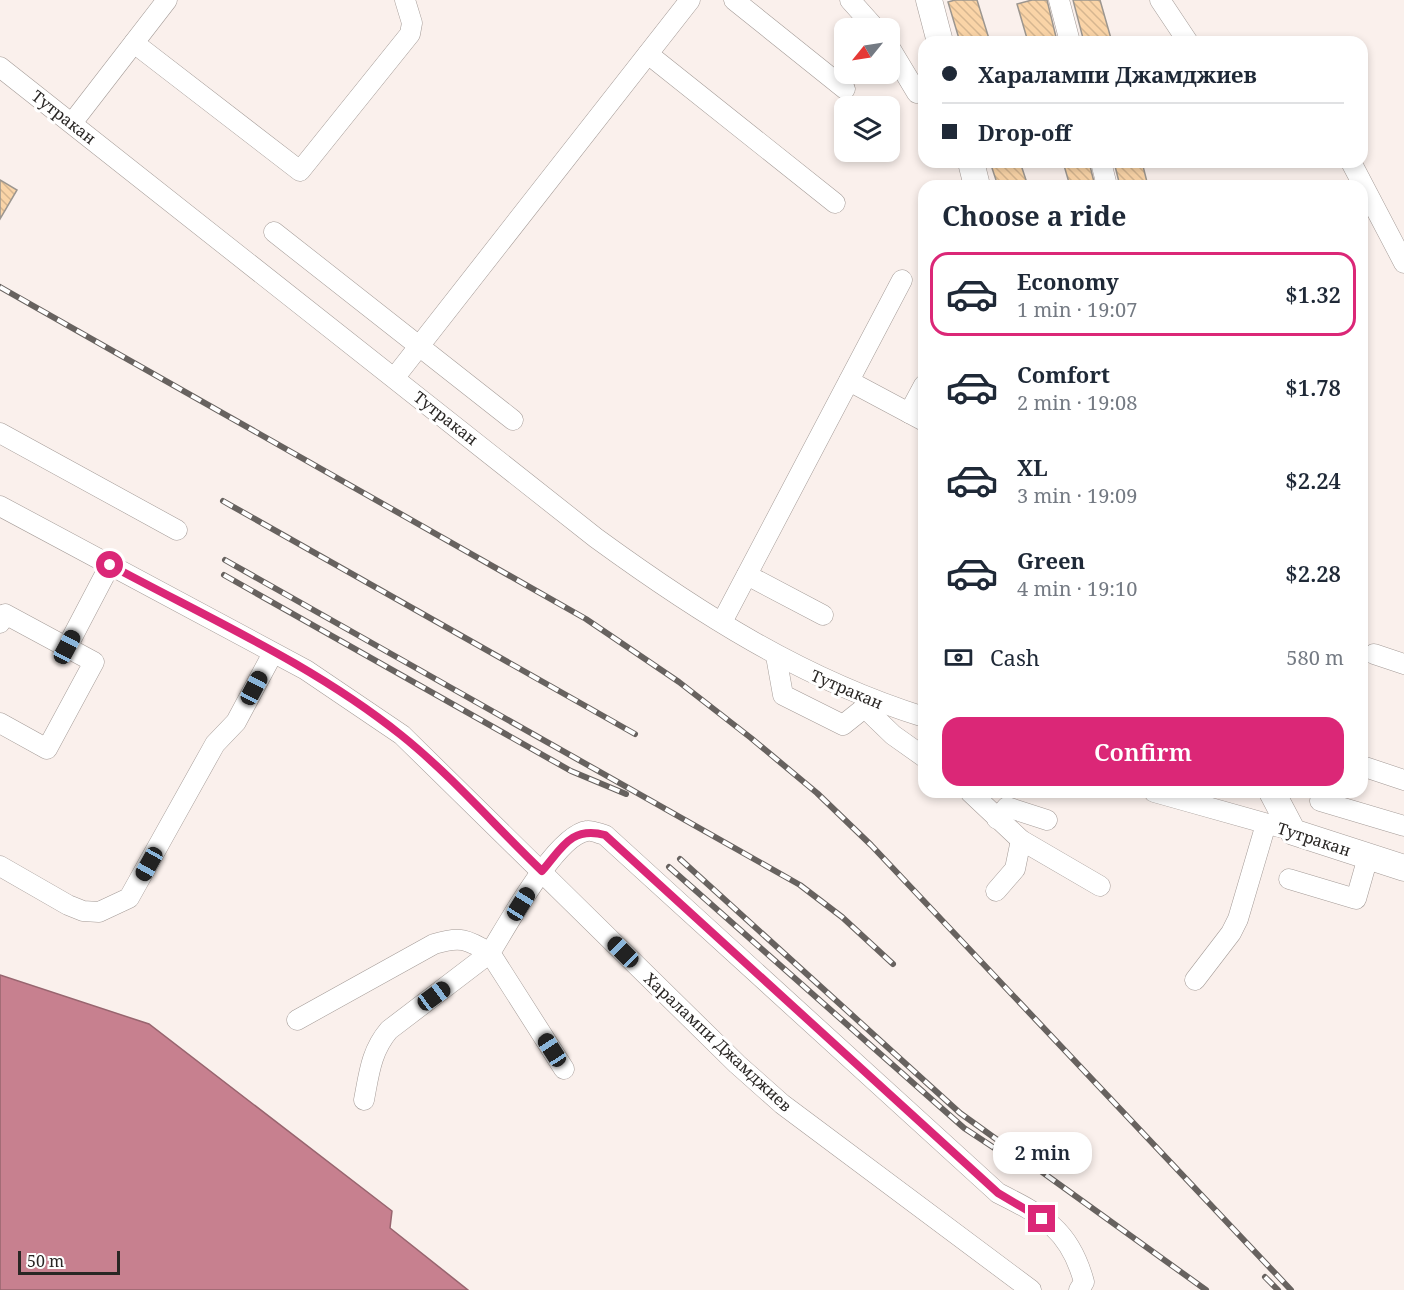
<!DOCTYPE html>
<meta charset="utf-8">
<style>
body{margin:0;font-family:"Noto Serif",serif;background:#f6f6f7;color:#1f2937;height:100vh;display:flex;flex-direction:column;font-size:22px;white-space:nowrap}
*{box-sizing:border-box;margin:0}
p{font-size:20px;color:#747a83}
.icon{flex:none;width:33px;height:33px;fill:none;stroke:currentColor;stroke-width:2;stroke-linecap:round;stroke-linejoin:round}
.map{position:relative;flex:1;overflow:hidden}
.sheet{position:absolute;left:918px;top:180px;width:450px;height:618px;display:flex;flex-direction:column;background:#fff;border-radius:18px;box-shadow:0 3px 9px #0003}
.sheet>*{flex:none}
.hud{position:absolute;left:918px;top:36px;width:450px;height:132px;border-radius:18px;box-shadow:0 3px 9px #0003;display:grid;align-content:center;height:132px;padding:0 24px;background:#fff}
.needle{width:39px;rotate:240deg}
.tools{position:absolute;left:834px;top:18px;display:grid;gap:12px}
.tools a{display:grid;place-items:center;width:66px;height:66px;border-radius:12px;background:#fff;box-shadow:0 3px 9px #0003;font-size:30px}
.scale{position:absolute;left:18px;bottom:15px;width:102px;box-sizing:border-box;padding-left:6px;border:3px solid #292624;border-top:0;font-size:16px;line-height:21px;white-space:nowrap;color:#292624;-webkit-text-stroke:4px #fff;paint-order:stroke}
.end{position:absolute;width:27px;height:27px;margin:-14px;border:8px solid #db2777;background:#fff;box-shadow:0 0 0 3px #fff}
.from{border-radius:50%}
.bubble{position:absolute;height:42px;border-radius:18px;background:#fff;box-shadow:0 3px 9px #0003;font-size:20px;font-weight:600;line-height:42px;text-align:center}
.car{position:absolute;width:18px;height:36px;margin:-18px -9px;border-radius:8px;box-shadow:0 0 4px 2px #0007;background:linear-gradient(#222 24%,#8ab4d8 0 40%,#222 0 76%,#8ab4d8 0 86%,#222 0)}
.hud b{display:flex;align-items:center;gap:21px;height:57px;font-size:22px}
.hud b+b{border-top:2px solid #e0e1e3}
.hud i{width:15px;height:15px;background:#1f2937}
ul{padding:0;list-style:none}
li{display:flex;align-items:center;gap:18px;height:84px;margin:0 12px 9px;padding:0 12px;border:3px solid transparent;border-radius:18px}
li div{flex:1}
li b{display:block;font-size:22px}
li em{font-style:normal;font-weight:600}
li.selected{border-color:#db2777}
li>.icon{width:54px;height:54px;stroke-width:1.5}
h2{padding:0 24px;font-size:27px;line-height:72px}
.pay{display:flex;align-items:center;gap:15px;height:66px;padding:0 24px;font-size:22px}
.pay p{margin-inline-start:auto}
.primary-button{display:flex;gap:12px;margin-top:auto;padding:12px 24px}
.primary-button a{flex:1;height:69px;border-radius:18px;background:#db2777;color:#fff;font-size:24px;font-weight:600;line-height:69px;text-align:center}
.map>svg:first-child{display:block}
.water{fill:#c7808f;stroke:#98656f;stroke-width:1.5}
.building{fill:url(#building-back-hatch);stroke:#9c968f;stroke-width:1.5}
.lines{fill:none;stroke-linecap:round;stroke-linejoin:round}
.minor-casing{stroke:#a49b97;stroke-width:21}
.major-casing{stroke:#a49b97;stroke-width:27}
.minor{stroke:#fff;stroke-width:20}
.major{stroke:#fff;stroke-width:26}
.rail-casing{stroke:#67625f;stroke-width:6}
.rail{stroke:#fff;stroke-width:4;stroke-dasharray:11;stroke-linecap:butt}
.route{stroke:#db2777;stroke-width:8}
.labels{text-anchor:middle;stroke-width:6;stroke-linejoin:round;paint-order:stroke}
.street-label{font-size:16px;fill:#292624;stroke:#fff}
</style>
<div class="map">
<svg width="1404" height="1290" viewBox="0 0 1404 1290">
<defs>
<pattern id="building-back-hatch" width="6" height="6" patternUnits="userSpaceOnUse" patternTransform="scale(1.5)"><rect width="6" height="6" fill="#fad4a7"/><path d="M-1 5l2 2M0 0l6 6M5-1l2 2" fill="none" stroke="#d6b690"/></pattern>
</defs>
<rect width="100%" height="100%" fill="#faf0ec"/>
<polygon class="water" points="0,975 149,1024 392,1211 390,1228 468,1290 0,1290"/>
<g class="building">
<polygon points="955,0 977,0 990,42 960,42 948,2"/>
<polygon points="1032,0 1047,0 1056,37 1028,42 1017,4"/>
<polygon points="1073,0 1100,0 1112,42 1084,42"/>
<polygon points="990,162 1020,162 1028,186 998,186"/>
<polygon points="1063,162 1089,162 1095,186 1070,186"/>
<polygon points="1114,162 1142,162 1148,186 1120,186"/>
<polygon points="0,180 17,190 0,219"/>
</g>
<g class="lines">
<g class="minor-casing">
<g id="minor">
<polyline points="734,0 845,89"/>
<polyline points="850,0 875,28"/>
<polyline points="1059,0 1070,42"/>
<polyline points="1160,0 1188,42"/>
<polyline points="134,43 300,171 410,34 412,23 405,0"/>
<polyline points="890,48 917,93"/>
<polyline points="648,54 835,203"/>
<path d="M 0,67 L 596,538 C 699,613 802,679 924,717"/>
<polyline points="72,123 167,0"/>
<polyline points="1101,162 1107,186"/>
<polyline points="1351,162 1404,263"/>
<polyline points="274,232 513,420"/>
<polyline points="395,377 690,0"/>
<polyline points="849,381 924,421"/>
<polyline points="909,413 924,385"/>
<polyline points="0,433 177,530"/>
<polyline points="0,506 306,670 402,735 737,1064 782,1104 1031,1290"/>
<polyline points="747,575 823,615"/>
<polyline points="722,622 902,280"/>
<polyline points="0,623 5,614 94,662 47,749 0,723"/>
<polyline points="67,647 110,565"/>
<polyline points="1374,654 1404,664"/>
<polyline points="776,656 783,695 843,725 873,701"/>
<polyline points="864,707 893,735 924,757"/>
<polyline points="1362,766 1404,780"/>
<polyline points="970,792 1021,840 1100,886"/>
<polyline points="1154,792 1279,827"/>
<polyline points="1320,801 1404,826"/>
<polyline points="997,819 1007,807 1047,820"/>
<polyline points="0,866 68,905 83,911 99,912 129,898 215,744 236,722 273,653"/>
<polyline points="1289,879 1356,899 1368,857"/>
<polyline points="996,891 1015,869 1021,840"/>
<polyline points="1195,980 1231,933 1238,919 1266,824"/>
<path d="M 297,1020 L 434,944 C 460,936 467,939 490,953 L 389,1030 C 371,1051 369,1074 364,1100"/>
<path d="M 564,1069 L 490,953 C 507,926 556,835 587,831 C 592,830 600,834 605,835 L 998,1193 C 1044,1216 1070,1230 1084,1282 L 1079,1290"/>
</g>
</g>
<g class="major-casing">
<g id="major">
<polyline points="929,0 940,42"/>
<polyline points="971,162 977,186"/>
<polyline points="1272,792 1293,832 1404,868"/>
</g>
</g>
<use href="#minor" class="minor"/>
<use href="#major" class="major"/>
<g class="rail-casing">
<g id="rail">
<polyline points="0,287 586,619 679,682 751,738 817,793 871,845 1291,1290"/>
<polyline points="223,501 635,734"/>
<polyline points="225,560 800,885 842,917 893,964"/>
<polyline points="224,575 571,771 626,794"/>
<polyline points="680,859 960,1113 1206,1290"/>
<polyline points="669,867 964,1128 1008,1157"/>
<polyline points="1265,1277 1278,1290"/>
</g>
</g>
<use href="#rail" class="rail"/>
</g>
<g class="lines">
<path class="route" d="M 110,565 C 208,618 314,665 401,735 C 451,775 495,826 542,871 C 562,848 571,826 605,835 L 998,1193 L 1042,1219"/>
</g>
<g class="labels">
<g class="street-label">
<text transform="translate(64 117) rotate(38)" y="6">Тутракан</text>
<text transform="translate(446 418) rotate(38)" y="6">Тутракан</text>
<text transform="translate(847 689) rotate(23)" y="6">Тутракан</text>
<text transform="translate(1314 839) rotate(18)" y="6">Тутракан</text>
<text transform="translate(718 1042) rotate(43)" y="6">Харалампи Джамджиев</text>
</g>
</g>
</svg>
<div class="tools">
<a><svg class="needle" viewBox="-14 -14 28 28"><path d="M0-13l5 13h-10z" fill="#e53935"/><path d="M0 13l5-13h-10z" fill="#747a83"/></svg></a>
<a><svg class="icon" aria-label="layers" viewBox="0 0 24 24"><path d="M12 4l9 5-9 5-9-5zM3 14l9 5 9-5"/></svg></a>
</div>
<div class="scale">50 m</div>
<i class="end from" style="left:110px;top:565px"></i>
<i class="end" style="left:1042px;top:1219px"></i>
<div class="bubble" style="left:993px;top:1132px;width:99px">2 min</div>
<i class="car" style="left:67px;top:647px;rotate:28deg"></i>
<i class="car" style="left:254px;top:688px;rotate:28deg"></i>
<i class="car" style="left:149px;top:864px;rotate:209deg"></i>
<i class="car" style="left:521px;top:904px;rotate:32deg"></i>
<i class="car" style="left:623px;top:952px;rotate:315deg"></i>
<i class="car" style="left:434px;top:996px;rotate:54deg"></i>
<i class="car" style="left:552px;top:1050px;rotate:327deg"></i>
<div class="hud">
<b><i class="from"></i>Харалампи Джамджиев</b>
<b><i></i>Drop-off</b>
</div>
<section class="sheet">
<h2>Choose a ride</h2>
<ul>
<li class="selected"><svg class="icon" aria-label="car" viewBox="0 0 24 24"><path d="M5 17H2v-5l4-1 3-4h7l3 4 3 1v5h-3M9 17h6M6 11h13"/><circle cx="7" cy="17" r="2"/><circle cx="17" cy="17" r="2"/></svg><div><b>Economy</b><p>1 min · 19:07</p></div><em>$1.32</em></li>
<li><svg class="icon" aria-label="car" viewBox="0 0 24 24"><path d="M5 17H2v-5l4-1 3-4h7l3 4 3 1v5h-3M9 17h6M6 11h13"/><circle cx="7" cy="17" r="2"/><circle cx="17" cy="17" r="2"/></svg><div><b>Comfort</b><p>2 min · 19:08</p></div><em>$1.78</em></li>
<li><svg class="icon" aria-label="car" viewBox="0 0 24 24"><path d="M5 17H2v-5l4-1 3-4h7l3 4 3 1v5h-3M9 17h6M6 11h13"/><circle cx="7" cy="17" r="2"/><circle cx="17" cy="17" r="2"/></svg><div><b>XL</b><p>3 min · 19:09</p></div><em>$2.24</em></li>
<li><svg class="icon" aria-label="car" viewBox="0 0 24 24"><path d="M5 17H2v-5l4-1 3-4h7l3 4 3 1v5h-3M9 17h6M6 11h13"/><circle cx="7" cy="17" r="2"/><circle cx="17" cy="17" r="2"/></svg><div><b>Green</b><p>4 min · 19:10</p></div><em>$2.28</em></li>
</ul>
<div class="pay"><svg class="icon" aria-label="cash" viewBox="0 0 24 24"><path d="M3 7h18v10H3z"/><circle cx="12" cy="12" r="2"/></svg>Cash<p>580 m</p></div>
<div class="primary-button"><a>Confirm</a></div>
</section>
</div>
